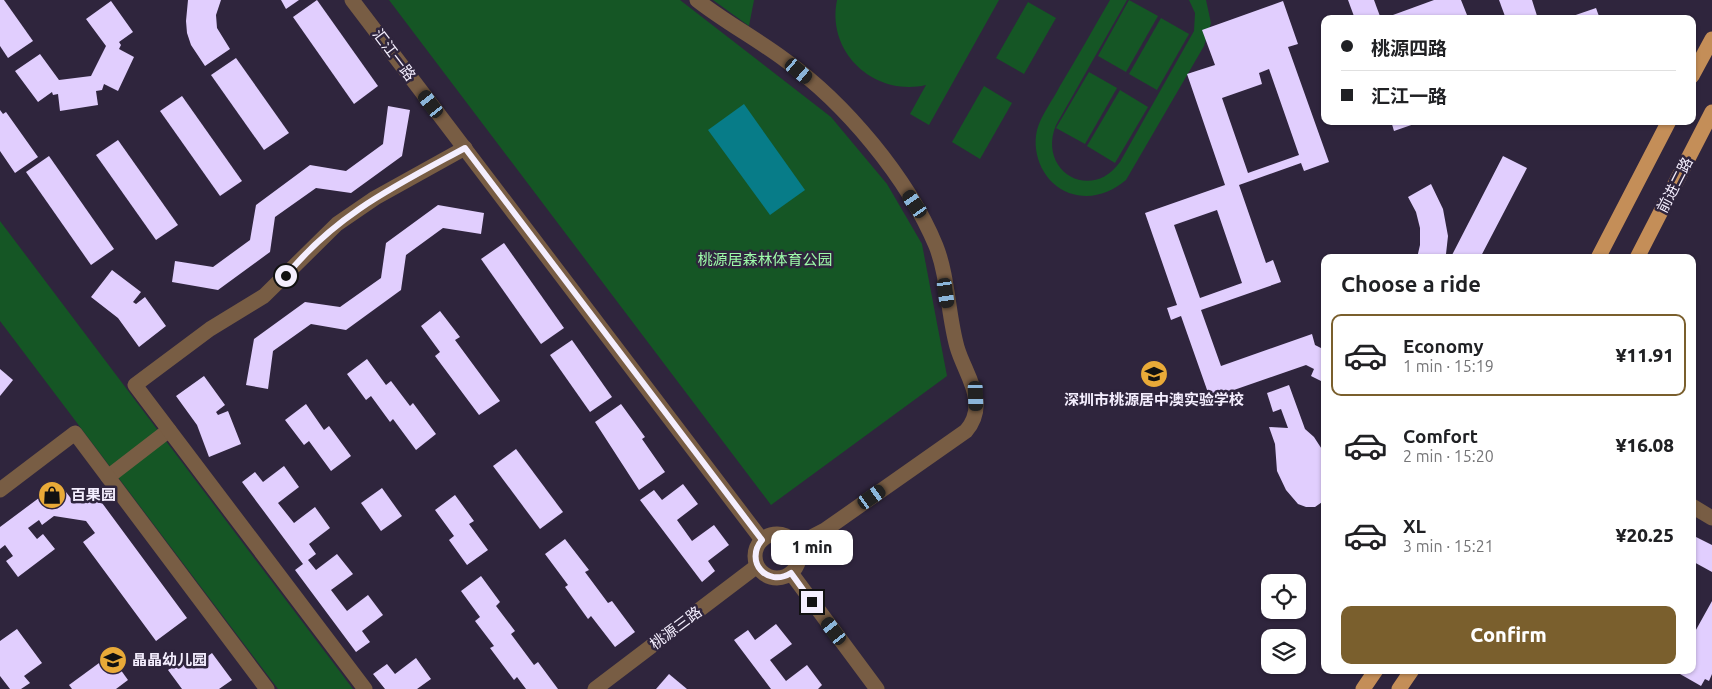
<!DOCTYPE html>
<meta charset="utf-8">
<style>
body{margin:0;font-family:Ubuntu,"Noto Sans SC",sans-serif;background:#f2f2f2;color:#202124;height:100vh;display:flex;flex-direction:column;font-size:19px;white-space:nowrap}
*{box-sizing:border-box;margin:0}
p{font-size:16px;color:#757577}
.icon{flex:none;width:28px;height:28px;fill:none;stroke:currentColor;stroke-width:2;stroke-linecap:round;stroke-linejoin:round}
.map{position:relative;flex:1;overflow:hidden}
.details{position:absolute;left:1321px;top:254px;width:375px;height:420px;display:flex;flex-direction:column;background:#fff;border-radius:10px;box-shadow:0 1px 4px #0004}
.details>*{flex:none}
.top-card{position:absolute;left:1321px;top:15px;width:375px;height:110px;border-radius:10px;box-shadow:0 1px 4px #0004;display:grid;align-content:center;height:110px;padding:0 20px;background:#fff}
.controls{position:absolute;left:1261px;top:574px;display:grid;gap:10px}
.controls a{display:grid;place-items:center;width:45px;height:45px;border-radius:10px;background:#fff;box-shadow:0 1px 4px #0004;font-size:25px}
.end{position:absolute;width:22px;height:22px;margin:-11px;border:6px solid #f4eefe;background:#111;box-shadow:0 0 0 2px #111}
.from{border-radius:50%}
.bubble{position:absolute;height:35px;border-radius:10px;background:#fff;box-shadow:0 1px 4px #0004;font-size:16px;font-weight:800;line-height:35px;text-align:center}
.car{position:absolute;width:15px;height:30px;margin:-15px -8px;border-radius:6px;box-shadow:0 0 4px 1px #0007;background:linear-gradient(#222 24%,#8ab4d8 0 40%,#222 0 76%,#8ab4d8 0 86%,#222 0)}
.top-card b{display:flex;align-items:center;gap:18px;height:48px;font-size:19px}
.top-card b+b{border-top:1px solid #e0e0e0}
.top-card i{width:12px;height:12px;background:#202124}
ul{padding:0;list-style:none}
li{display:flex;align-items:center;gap:15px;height:82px;margin:0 10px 8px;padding:0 10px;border:2px solid transparent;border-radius:10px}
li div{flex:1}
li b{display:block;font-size:19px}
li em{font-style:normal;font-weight:800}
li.selected{border-color:#7a5f2d}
li>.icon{width:45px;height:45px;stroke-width:1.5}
h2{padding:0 20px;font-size:22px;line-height:60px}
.button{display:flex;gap:10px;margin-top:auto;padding:10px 20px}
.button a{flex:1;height:58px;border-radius:10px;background:#7a5f2d;color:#fff;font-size:20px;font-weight:800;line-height:58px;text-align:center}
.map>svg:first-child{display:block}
.green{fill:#155625}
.water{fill:#077c88}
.building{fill:#e1cefe;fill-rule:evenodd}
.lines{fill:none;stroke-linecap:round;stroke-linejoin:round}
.minor{stroke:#785d44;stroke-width:15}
.major{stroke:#c48e58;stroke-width:15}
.route{stroke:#f4eefe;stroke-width:6}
.labels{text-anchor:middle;stroke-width:5;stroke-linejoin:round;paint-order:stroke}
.street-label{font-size:15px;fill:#f4eefe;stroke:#2f253d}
.park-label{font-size:15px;fill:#9dfba9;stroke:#2f253d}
.poi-label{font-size:15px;font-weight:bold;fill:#f4eefe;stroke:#2f253d;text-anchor:start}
</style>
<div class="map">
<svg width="1712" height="689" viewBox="0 0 1712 689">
<rect width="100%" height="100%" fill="#2f253d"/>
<g class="green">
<polygon points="389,0 680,0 831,117 887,184 922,244 947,376 771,505"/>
<polygon points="713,0 754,0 749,26"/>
<path d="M 837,0 L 999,0 L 929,125 L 910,114 L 926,85 C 875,97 826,53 837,0 Z"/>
<path d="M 1110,0 L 1127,0 L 1056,125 C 1037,171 1091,203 1120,162 L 1194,31 L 1195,13 L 1189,0 L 1206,0 L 1211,23 L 1204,46 L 1126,180 C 1109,194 1090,200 1069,193 C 1045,184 1031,156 1037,130 C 1041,115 1053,100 1060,86 C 1077,58 1093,29 1110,0 Z"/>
<polygon points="1129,0 1158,16 1126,72 1098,56"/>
<polygon points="1028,2 1056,18 1024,74 996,58"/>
<polygon points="1161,18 1189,34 1157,90 1129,74"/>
<polygon points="1089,72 1117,88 1085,144 1056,128"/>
<polygon points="984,86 1012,103 980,159 952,142"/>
<polygon points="1120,90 1148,107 1115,163 1087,146"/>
<polygon points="0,221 353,689 278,689 0,321"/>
</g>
<polygon class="water" points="744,104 805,190 770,215 708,130"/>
<g class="building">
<polygon points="0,0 4,0 33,41 8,58 0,46"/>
<polygon points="188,0 221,0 216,15 217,28 230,49 205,66 191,45 187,33 186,21"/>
<polygon points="281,0 299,0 286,9"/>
<polygon points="317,0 378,86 354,104 293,17"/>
<polygon points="1348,0 1374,0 1381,19 1355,19"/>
<polygon points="1434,0 1461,0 1467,15 1460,19 1382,19"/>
<polygon points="1499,0 1532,0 1538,19 1506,19"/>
<polygon points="111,1 133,32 119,42 121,45 119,49 134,57 118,91 104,84 102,90 96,91 98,105 60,111 58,94 53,95 52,92 38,102 15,71 40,54 59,80 91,76 106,46 86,19"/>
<path d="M 1283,1 L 1298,44 L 1288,47 L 1329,162 L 1304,171 L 1301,163 L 1239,185 L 1266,263 L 1273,260 L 1281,282 L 1201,310 L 1221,366 L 1312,334 L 1315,345 L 1325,350 L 1325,383 L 1311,376 L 1314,369 L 1306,365 L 1231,391 L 1233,397 L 1212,404 L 1181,316 L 1171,320 L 1167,308 L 1177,305 L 1145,213 L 1225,185 L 1187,74 L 1215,65 L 1202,30 ZM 1269,69 L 1299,155 L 1248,173 L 1222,98 L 1262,84 L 1259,73 ZM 1217,210 L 1242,283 L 1200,298 L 1174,225 Z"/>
<polygon points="1596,8 1600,19 1567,19 1567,18"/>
<polygon points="236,58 289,133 264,150 211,75"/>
<polygon points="182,96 242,181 220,196 160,111"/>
<polygon points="388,106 410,110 402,156 351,193 316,188 275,217 270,252 218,290 172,282 175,261 213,267 250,240 256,205 310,165 346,171 383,144"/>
<polygon points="0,110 3,114 6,112 38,157 15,173 0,151"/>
<polygon points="1391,121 1417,121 1417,123 1394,131"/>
<polygon points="118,140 178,225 156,240 96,155"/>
<polygon points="49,156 114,249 91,265 26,172"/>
<polygon points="1503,156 1527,168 1480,258 1417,258 1420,245 1420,228 1416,212 1408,197 1431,184 1443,209 1448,236 1446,254 1451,257"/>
<polygon points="438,205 484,213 481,234 443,228 406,255 401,290 346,330 311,324 273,351 268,389 246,385 254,339 305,302 340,307 381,278 386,243"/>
<polygon points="504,243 564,328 541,344 481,259"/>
<polygon points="112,270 141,292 133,302 136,304 145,297 166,326 139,347 118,318 91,297"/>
<polygon points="440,311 460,337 455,340 500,401 479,415 435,356 440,352 421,326"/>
<polygon points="572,340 612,397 590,412 550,355"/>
<polygon points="367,359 386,385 391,381 410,406 413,403 436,434 416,450 393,419 390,422 371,396 366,400 347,374"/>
<polygon points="0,369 13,380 0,396"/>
<polygon points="204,376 225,405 216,412 218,415 228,411 241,444 209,457 197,425 176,396"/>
<polygon points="1289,385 1305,429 1314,437 1325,454 1325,500 1315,507 1306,507 1298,504 1286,490 1277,471 1275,444 1269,427 1288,428 1281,409 1273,412 1267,393"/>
<polygon points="306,404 324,430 329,426 351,456 331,471 309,441 304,445 285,420"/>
<polygon points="621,404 645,437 642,439 665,472 639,490 595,422"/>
<polygon points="516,449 563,512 540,529 493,466"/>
<polygon points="284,466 299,487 278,503 294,523 315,507 330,528 309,544 316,554 308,560 316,570 337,554 353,574 331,590 347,611 368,595 383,615 362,631 370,642 356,652 295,570 303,564 242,482 255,472 263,482"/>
<polygon points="59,483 73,501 91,488 187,618 156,641 83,542 95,533 86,521 54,516 42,525 39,520 28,528 37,539 43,534 55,549 18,577 6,561 13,556 5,545 0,549 0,527"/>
<polygon points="683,484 698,504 677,520 692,541 714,525 729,545 708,561 715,571 702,582 640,500 654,490 662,500"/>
<polygon points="382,488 402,516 381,531 361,503"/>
<polygon points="455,495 474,521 469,524 488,550 467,565 449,540 454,536 435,510"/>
<polygon points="1692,535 1712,545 1712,572 1692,561"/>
<polygon points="565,539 589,570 585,572 608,603 612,601 635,632 615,647 591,616 588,619 565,587 568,585 545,554"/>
<polygon points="481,576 500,602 496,606 515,631 511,634 534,665 538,662 558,689 526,689 517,677 514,680 490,648 494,646 475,621 480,617 461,591"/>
<polygon points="1712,601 1712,674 1709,681 1705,679 1701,686 1673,670 1692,670 1692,637"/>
<polygon points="776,624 792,644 770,660 786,681 807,665 822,685 818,689 771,689 734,640 748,630 755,640"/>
<polygon points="17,629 42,663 24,676 30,683 21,689 10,689 0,676 0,641"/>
<polygon points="212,653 232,680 219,689 182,689 168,670 185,657 193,667"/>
<polygon points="110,655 128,680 116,689 72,689 69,685"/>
<polygon points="416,658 431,679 417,689 385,689 373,674 387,664 395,674"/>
<polygon points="669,674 687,689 656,689"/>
</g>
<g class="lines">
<g class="minor">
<polyline points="352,0 762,540"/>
<path d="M 697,0 C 725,22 757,39 785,60 C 845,103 908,178 936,246 C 948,276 948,315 957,347 C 965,375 990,403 966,431 L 825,530 L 796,545"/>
<polyline points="108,477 169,430"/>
<polyline points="0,490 75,433 267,689"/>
<polyline points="1692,506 1712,518"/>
<circle cx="777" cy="556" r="22"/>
<polyline points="791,573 877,689"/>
<polyline points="365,689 135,385 210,329 264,296 337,224 375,198 465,148"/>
<polyline points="595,689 757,566"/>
</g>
<g class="major">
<polyline points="1692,76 1712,39"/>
<polyline points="1598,258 1669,121"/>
<polyline points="1637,258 1712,112"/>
<polyline points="1363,689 1376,670"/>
<polyline points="1399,689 1412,670"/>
</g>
</g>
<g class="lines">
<path class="route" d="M 286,276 C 336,214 397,185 465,148 L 762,540 C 744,561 767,588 791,573 L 812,602"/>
</g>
<defs>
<g id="school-disc" transform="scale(1.4375)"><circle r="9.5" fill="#e9aa38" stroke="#2f253d"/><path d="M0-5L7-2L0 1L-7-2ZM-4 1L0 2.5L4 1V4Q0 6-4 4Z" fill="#111"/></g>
<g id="shop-disc" transform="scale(1.4375)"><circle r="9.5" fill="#e9aa38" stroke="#2f253d"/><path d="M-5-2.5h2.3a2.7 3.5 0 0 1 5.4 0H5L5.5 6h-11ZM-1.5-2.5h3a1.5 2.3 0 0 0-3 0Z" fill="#111"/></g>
</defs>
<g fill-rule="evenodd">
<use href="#school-disc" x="1154" y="374"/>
<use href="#shop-disc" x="52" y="495"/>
<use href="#school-disc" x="113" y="660"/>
</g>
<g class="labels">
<g class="street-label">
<text transform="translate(394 55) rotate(53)" y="5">汇江一路</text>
<text transform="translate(1675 185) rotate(-63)" y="5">前进二路</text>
<text transform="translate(676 628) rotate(-37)" y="5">桃源三路</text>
</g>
<g class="park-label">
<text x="765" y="265">桃源居森林体育公园</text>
</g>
<g class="poi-label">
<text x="1154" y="405" text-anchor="middle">深圳市桃源居中澳实验学校</text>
<text x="71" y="500">百果园</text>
<text x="132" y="665">晶晶幼儿园</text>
</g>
</g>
</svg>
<div class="controls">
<a><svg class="icon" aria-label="locate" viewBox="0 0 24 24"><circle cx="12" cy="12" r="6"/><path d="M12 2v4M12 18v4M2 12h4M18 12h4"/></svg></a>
<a><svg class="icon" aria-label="layers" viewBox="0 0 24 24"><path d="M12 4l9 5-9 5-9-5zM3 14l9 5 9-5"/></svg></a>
</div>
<i class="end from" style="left:286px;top:276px"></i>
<i class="end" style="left:812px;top:602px"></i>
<div class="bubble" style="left:771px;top:530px;width:82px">1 min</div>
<i class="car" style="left:799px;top:71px;rotate:130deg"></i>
<i class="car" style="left:431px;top:104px;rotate:323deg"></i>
<i class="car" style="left:915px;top:204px;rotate:325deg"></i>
<i class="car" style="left:946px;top:293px;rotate:172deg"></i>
<i class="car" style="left:976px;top:396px;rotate:178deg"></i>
<i class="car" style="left:872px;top:497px;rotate:55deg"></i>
<i class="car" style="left:834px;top:631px;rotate:323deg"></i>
<div class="top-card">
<b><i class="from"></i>桃源四路</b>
<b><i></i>汇江一路</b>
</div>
<section class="details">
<h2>Choose a ride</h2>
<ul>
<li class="selected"><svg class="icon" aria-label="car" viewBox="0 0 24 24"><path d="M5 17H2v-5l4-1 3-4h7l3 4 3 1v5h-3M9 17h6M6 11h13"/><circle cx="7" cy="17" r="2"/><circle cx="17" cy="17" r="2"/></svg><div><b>Economy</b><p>1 min · 15:19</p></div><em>¥11.91</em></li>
<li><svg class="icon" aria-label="car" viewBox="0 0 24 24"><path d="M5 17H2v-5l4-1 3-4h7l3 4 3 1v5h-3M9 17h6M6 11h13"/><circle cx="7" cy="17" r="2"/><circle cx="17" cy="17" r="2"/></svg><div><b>Comfort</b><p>2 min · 15:20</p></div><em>¥16.08</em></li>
<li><svg class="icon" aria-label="car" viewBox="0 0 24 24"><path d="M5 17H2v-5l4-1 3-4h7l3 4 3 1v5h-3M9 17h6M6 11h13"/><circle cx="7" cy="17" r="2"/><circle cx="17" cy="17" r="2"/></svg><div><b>XL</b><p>3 min · 15:21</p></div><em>¥20.25</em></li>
</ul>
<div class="button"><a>Confirm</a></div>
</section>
</div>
